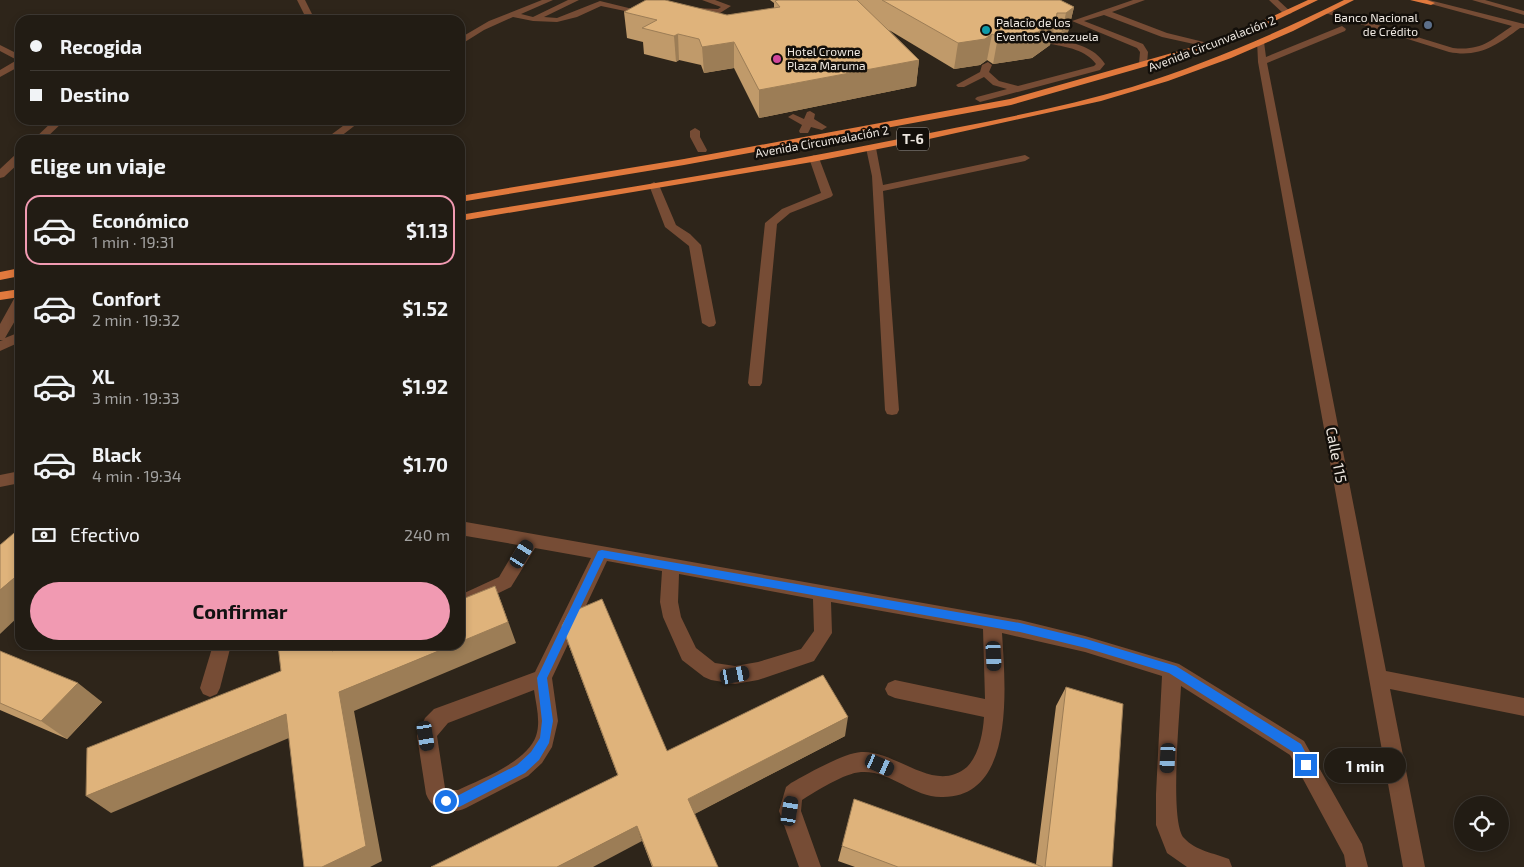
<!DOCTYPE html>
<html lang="es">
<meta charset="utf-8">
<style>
body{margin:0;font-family:"Exo 2",sans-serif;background:#2e2922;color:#f1f3f6;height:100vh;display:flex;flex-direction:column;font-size:19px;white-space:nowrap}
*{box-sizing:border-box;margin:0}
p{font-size:16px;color:#a2a1a0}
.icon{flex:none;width:28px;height:28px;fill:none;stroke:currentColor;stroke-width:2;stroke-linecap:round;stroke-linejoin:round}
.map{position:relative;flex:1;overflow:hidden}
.details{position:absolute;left:15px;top:135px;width:450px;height:515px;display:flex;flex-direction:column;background:#221c14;border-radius:15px;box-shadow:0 2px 8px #0003,0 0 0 1px #3f3a34}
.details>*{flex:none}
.top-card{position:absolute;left:15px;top:15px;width:450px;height:110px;border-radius:15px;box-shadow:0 2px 8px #0003,0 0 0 1px #3f3a34;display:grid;align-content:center;height:110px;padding:0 15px;background:#221c14}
.controls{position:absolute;left:1454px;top:796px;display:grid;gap:10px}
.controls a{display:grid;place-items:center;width:55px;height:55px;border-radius:50%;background:#221c14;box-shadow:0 2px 8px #0003,0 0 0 1px #3f3a34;font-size:25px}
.end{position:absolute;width:22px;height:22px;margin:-11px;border:6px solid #1a73e8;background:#fff;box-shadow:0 0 0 2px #fff}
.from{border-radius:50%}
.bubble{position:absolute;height:35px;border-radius:18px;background:#221c14;box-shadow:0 2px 8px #0003,0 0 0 1px #3f3a34;font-size:16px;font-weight:700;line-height:35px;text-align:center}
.car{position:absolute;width:15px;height:30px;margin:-15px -8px;border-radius:6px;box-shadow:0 0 4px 1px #0007;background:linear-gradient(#222 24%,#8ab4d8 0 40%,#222 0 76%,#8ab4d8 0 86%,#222 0)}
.top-card b{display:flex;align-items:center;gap:18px;height:48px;font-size:19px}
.top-card b+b{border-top:1px solid #3f3a34}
.top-card i{width:12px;height:12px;background:#f1f3f6}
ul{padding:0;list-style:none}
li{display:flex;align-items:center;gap:15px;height:70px;margin:0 10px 8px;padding:0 5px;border:2px solid transparent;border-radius:15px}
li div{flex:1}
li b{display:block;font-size:19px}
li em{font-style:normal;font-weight:700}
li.on{border-color:#f19ab2}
li>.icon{width:45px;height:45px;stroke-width:1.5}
h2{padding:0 15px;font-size:22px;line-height:60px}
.pay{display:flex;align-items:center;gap:12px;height:55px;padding:0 15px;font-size:19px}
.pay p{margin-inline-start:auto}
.primary-button{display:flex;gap:10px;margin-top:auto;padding:10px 15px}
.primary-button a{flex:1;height:58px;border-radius:30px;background:#f19ab2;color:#111;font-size:20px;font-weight:700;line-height:58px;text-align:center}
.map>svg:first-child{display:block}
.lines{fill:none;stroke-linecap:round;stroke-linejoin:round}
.minor{fill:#764c35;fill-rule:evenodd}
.highway{fill:#e1793d;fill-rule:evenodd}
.wall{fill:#c09a6a}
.shaded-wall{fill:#9c7d56}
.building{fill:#dfb37b;stroke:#9c7d56}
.route{fill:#1a73e8}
.service-dot{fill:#5c6f8a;stroke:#130f0a;stroke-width:2}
.culture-dot{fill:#0f9aa8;stroke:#130f0a;stroke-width:2}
.hotel-dot{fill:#d1479c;stroke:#130f0a;stroke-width:2}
.labels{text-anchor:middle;stroke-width:5;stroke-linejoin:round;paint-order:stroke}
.far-poi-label{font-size:12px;fill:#ede7e0;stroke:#130f0a;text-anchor:start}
.far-street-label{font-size:12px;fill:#ede7e0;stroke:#130f0a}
.shield{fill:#130f0a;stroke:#aca6a0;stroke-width:1}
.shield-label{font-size:14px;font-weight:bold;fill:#ede7e0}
.street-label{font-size:15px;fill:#ede7e0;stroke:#130f0a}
</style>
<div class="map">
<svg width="1524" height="867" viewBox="0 0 1524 867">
<rect width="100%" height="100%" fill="#2e251a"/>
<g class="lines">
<g class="minor">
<polygon points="297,0 305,0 315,20 307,20"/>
<polygon points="542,0 553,0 521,14 533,17 568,0 579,0 544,17 557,18 600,1 653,14 649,16 601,6 577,17 557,22 533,21 513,17 484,30 460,45 460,38 489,21"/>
<polygon points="702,0 715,0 731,6 720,13 690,12 689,10 693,8 718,9 721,7"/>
<polygon points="1133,0 1145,0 1112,12 1167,33 1216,45 1212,48 1162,37 1104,15 1084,21 1143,44 1148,52 1147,64 1143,67 1139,64 1140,52 1137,48 1072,21"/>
<polygon points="1269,0 1278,0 1292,13 1285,15"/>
<path d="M 1416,0 L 1429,0 L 1524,24 L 1524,28 L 1520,28 C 1497,45 1479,58 1449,52 L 1322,12 L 1329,10 L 1453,48 C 1481,51 1490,41 1512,26 Z"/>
<polygon points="1472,0 1485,0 1524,11 1524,15"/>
<polygon points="1342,26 1346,29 1345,31 1267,63 1386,671 1524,698 1524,716 1390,689 1425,867 1403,867 1258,62 1257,40 1264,42 1266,57"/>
<path d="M 1054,39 C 1072,42 1095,47 1105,64 L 1100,70 L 980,102 L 975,99 L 977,97 L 1007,89 L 993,85 L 984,77 L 964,87 L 958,87 L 956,85 L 980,72 L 982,65 L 988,62 L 992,65 L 989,72 L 999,81 L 1018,86 L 1094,66 L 1096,64 C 1086,50 1067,47 1051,44 L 1051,40 Z"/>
<polygon points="0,45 20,55 20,66 0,77 0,70 17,60 0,51"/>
<polygon points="810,111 815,114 814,119 827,127 822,130 811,127 808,133 800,133 799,131 802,125 788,117 793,114 804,119 807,112"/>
<polygon points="54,120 65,120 44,140 33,140"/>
<polygon points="351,120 362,120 336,140 324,140"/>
<polygon points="695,128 700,131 700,137 707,150 706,152 698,152 690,137 690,131"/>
<polygon points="871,145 876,148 883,185 1025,155 1030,158 1025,161 883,191 899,410 897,414 892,415 887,414 885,410 872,176 866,148"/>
<polygon points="20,153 20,162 4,177 0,178 0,169 16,154"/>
<polygon points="814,155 819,158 833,195 831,197 790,213 777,224 762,383 760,386 750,386 748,383 765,223 782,209 821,193 809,158"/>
<polygon points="654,182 659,185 676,225 690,234 701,245 716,323 714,326 709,327 702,323 689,246 665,227 649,185"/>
<polygon points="20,296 20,312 5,338 20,332 20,342 0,351 0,341 3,340 0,340 0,324 15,297"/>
<polygon points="20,471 20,483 0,487 0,475"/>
<path d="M 460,521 L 1020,620 L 1085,636 L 1179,664 L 1304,741 L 1362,844 L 1368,867 L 1346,867 L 1344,855 L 1290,755 L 1181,686 C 1180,713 1169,822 1184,838 C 1196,851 1214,853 1229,859 L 1232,867 L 1187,867 L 1167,853 L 1156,825 L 1156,794 L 1162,676 L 1085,652 L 1002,633 C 1005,682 1017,799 941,797 C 913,797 890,770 861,772 C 845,773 816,791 802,800 L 801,811 L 821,867 L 799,867 L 779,811 L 786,787 L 791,783 C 807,774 844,753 861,752 C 897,750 934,795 967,767 C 979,755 983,733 984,717 L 895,698 L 888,695 L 885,689 L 888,683 L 895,680 L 985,699 L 983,629 L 831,602 L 832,633 L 814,661 L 758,680 L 735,684 L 711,680 L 704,677 L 682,660 L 663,617 L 660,602 L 662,571 L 607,561 L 552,678 L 558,721 L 552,747 L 542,763 L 528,776 L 466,808 C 451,815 432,811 426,794 L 417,736 L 425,718 L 434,709 L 535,672 L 591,558 L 535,548 L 511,587 L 460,612 L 460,595 L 499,577 L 518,545 L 460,535 ZM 679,574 L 813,599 L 814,631 L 801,649 L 758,662 L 735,666 L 715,663 L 696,648 L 681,617 L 678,602 ZM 534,690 C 536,705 541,721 536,736 C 527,762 481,779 458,790 L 449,790 L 445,788 L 437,736 L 448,723 Z"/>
<polygon points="213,645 231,645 220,688 217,694 210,697 203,694 200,688"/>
</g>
<g class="highway">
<polygon points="1308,0 1318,0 1231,42 1011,105 684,165 460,202 460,196 684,159 1010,99 1225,38"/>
<path d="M 1344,0 L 1354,0 L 1293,31 L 1231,58 L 1168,81 L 1101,101 L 929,139 L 812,162 L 460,221 L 460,215 C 605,191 750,169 894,140 C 973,124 1054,110 1132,87 C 1205,64 1275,34 1344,0 Z"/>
<polygon points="1410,0 1427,0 1435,3 1431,5"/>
<polygon points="20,268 20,276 0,280 0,272"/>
<polygon points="20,289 20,297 0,300 0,292"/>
</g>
</g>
<g class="wall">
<polygon points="770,0 1060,0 1074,7 1068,32 1060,38 1051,38 1050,45 1032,58 993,64 987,60 980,65 954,69 889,30 919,60 916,86 759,118 734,68 704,73 701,65 679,60 676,62 644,54 643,42 627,38 624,12 727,15 774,8 774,3"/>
<polygon points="562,626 667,751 845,736 694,814 718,867 652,867 569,646"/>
<polygon points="0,651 102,702 67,739 0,710"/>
<polygon points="1066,687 1112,867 855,867 838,861 842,846 1036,864 1056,706"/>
</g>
<g class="shaded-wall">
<polygon points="1074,7 1068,32 1060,38 1066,13"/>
<polygon points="1056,20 1050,45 1032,58 993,64 998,37"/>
<polygon points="678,34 679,60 676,62 674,36"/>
<polygon points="992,34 987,60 980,65 954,69 958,43"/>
<polygon points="734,42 734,68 704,73 702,47"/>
<polygon points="919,60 916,86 759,118 759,90"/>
<polygon points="20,573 20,615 0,634 0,590"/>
<polygon points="495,586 503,607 516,643 354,711 382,861 370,867 322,867 339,692 453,645 460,645 460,642"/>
<polygon points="331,645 342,645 347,670 332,651"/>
<polygon points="78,683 102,702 67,739 41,721"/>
<polygon points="286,714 303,732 111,813 86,796"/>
<polygon points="848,717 845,736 691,816 688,799"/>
<polygon points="637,826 642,841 593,867 557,867"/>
</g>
<g class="building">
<polygon points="646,0 665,0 727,15 780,7 775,1 778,0 857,0 919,60 759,90 734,42 702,47 699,39 678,34 674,36 642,28 657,20 624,12"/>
<polygon points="882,0 1060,0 1074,7 1066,13 1057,13 1056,20 1038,32 998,37 992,34 985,39 958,43"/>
<polygon points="20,528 20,573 0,590 0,545"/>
<polygon points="495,586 508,622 460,642 460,600"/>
<polygon points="602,599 667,751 823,675 848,717 688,799 718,867 653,867 637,826 557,867 431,867 618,775 562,626 569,613"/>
<polygon points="278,645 331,645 332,651 347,645 453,645 339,692 366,846 322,867 304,867 286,714 86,796 87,748 281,671"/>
<polygon points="0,651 78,683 41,721 0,703"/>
<polygon points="1066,687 1123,704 1112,867 1045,867"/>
<polygon points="854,799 1043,867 898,867 842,846"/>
</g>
<polygon class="route" points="602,550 1020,623 1086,639 1176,666 1301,744 1312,765 1310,769 1306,771 1302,769 1293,752 1169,673 1086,648 1020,632 604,558 547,678 553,721 549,743 539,760 525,773 463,805 459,807 442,805 440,801 442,797 459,795 517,765 531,752 540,738 542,721 537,678 598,551"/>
<circle class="service-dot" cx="1428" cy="25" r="5"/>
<circle class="culture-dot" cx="986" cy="30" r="5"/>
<circle class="hotel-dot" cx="777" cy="59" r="5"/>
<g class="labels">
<g class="far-poi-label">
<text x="1418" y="22" text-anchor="end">Banco Nacional<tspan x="1418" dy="14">de Crédito</tspan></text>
<text x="996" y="27">Palacio de los<tspan x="996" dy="14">Eventos Venezuela</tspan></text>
<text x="787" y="56">Hotel Crowne<tspan x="787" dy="14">Plaza Maruma</tspan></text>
</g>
<g class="far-street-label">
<text transform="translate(1212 44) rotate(-21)" y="4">Avenida Circunvalación 2</text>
<text transform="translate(822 142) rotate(-10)" y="4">Avenida Circunvalación 2</text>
</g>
<rect class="shield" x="897" y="127.5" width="32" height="23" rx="4"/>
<g class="shield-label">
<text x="913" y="144">T-6</text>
</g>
<g class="street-label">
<text transform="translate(1336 455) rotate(79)" y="5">Calle 115</text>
</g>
</g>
</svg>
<div class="controls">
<a><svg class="icon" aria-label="locate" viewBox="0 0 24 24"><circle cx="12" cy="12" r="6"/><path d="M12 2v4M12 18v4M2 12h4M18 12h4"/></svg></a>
</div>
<i class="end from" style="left:446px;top:801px"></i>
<i class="end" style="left:1306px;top:765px"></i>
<div class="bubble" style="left:1324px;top:748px;width:82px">1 min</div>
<i class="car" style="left:522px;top:554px;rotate:32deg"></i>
<i class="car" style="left:994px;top:656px;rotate:177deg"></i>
<i class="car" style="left:735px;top:675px;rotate:79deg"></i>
<i class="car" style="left:426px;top:736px;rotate:171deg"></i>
<i class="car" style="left:1168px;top:758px;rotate:183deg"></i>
<i class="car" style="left:880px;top:765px;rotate:114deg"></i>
<i class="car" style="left:790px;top:811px;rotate:9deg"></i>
<div class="top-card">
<b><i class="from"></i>Recogida</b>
<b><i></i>Destino</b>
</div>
<section class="details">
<h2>Elige un viaje</h2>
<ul>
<li class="on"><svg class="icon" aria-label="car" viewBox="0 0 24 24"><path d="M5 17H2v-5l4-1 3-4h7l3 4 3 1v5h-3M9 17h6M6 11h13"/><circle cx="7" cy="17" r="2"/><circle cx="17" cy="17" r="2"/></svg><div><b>Económico</b><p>1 min · 19:31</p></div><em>$1.13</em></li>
<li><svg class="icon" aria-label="car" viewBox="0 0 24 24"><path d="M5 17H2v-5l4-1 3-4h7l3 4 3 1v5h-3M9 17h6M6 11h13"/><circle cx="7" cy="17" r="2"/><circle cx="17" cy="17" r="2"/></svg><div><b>Confort</b><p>2 min · 19:32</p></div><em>$1.52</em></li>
<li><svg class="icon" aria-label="car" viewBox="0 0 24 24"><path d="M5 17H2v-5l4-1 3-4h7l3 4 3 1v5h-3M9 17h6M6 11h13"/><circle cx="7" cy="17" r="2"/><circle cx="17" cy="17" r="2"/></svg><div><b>XL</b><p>3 min · 19:33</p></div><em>$1.92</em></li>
<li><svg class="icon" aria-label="car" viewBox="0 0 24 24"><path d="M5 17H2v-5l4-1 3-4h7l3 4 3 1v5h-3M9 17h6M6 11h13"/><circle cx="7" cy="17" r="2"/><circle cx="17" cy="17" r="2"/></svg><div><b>Black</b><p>4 min · 19:34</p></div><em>$1.70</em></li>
</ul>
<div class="pay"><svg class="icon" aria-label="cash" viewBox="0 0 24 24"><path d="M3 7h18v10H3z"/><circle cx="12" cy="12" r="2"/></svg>Efectivo<p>240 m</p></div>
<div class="primary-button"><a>Confirmar</a></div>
</section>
</div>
